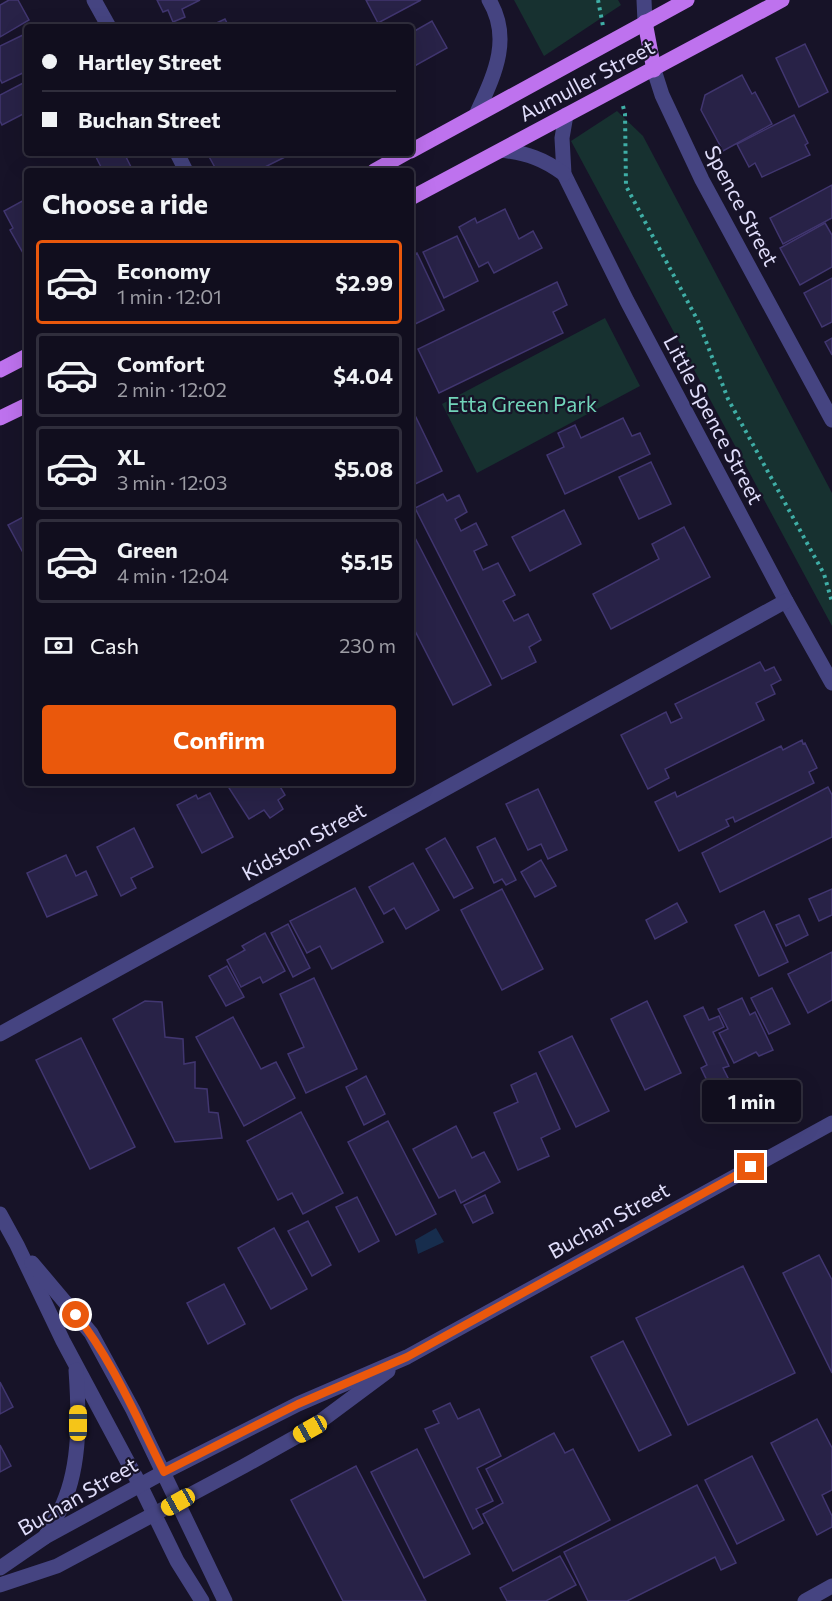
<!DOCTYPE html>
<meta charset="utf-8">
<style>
body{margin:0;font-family:Commissioner,sans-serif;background:#1e1c2b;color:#f1f3f6;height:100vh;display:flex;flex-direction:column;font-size:22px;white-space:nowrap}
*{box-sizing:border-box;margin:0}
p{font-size:20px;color:#9c9ca4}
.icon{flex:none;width:33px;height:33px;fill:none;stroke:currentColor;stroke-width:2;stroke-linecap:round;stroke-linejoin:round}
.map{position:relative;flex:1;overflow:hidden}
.details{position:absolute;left:24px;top:168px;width:390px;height:618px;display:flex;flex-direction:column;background:#110e1e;border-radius:6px;box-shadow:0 6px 24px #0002,0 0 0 2px #302e3c}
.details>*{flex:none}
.banner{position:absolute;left:24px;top:24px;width:390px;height:132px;border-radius:6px;box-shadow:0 6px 24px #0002,0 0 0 2px #302e3c;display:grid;align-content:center;height:132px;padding:0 18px;background:#110e1e}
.end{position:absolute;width:27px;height:27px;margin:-14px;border:8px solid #ea580c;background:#fff;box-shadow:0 0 0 3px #fff}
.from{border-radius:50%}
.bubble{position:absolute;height:42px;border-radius:6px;background:#110e1e;box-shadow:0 6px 24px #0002,0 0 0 2px #302e3c;font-size:20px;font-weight:700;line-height:42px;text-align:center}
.car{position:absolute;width:18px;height:36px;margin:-18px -9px;border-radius:8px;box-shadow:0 0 4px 2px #0007;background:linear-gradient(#f5c518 24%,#345 0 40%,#f5c518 0 76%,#345 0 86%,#f5c518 0)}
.banner b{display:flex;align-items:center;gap:21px;height:57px;font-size:22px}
.banner b+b{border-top:2px solid #302e3c}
.banner i{width:15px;height:15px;background:#f1f3f6}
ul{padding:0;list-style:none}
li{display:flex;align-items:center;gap:18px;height:84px;margin:0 12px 9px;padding:0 6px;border:3px solid #302e3c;border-radius:6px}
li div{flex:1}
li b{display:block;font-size:22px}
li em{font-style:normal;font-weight:700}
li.current{border-color:#ea580c}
li>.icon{width:54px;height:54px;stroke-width:1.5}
h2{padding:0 18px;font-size:27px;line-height:72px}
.pay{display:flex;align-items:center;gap:15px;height:66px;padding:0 18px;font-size:22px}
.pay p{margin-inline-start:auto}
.primary-button{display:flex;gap:12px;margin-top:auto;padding:12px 18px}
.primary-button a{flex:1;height:69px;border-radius:6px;background:#ea580c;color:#fff;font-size:24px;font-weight:700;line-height:69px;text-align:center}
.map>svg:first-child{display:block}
.green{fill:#173130}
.water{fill:#172d4d}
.building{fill:#282247;stroke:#413670;stroke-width:1.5}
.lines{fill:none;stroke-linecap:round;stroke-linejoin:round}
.path{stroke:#3faea6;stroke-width:4;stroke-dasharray:3 4.5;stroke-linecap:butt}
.minor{stroke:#454481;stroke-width:15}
.major{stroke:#be72ee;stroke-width:15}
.route{stroke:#ea580c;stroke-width:8}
.labels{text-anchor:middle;stroke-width:4.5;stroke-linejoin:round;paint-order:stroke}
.street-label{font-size:21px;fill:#e1defb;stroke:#171328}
.park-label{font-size:21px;fill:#71d4b9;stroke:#171328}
</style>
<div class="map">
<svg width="832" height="1601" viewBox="0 0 832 1601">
<rect width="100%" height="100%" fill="#171328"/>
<g class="green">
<polygon points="514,0 618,0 621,5 544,56"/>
<polygon points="617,111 643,136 832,493 832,626 571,141"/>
<polygon points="605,318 640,386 477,473 442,404"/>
</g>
<polygon class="water" points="436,1228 444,1242 418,1254 415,1240"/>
<g class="building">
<polygon points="9,0 18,0 29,20 0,37 0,5"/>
<polygon points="157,0 200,0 182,9 185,17 173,22 168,10 163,12"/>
<polygon points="366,0 421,0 378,23"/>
<polygon points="225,19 229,27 208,27"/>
<polygon points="432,21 447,48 411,68 411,33"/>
<polygon points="27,33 27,71 2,83 0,79 0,46"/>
<polygon points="805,44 828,92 799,107 776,58"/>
<polygon points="742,75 752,94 755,92 772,124 723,151 701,110 705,95"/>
<polygon points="27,81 27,112 2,125 0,121 0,95"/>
<polygon points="794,115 808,143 805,145 810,155 762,177 755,163 749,167 737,144"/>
<polygon points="94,153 124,153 133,171 103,171"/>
<polygon points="207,153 293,153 257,171 217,171"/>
<polygon points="832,185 832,218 783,244 770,218"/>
<polygon points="26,199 27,201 27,260 10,230 13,228 4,211"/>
<polygon points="505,209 519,239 533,231 542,248 494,273 488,262 479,267 459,227 475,218 477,223"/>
<polygon points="825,223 832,235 832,267 800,285 780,248"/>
<polygon points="457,236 478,281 444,298 423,252"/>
<polygon points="417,253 444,310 411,326 411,256"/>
<polygon points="832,278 832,322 822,327 804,293"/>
<polygon points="557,282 567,305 553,312 563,333 439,393 418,349"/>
<polygon points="832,338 832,355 825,342"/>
<polygon points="411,407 442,471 411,486"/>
<polygon points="623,418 632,436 640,433 650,454 565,494 547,455 564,447 558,433 575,425 581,438"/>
<polygon points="651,462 671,504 639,519 619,477"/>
<polygon points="443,494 447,501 459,495 467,512 455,519 461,531 476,523 487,545 474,551 483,570 498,563 515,595 503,601 514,621 528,614 541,640 529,647 536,662 502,679 415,508"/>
<polygon points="564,510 581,544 530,571 512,537"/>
<polygon points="27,515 27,560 8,525"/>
<polygon points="684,527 710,577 611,629 593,594 659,559 652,544"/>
<polygon points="411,530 491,685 453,705 411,623"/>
<polygon points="760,662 765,671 774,667 781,680 771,685 775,694 756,703 764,720 665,769 669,778 648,789 621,735 666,712 671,723 682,718 675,704"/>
<polygon points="802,740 803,744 805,743 817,768 809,772 814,783 735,822 733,817 726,820 729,826 679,851 655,802 675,792 677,797 781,746 783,750"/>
<polygon points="236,783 278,783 285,795 278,800 283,809 270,818 264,810 249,819 229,788"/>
<polygon points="828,787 832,795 832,837 720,892 702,853"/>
<polygon points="538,789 567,850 548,859 541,844 528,850 506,804"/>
<polygon points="210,793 233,837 202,853 177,805 196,795 198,799"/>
<polygon points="134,828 153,867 131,878 136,888 121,896 97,847"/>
<polygon points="445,838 473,888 454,898 426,849"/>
<polygon points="495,838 516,880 506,885 502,879 494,883 477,847"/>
<polygon points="66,855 76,876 86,871 97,895 47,917 27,873"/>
<polygon points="541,860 556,886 535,897 521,872"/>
<polygon points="413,863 439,910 406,929 394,908 384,914 369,887"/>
<polygon points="355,888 383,942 332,969 320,946 307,953 290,921"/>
<polygon points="502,889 543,969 502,990 461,910"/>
<polygon points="832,889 832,915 819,921 809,899"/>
<polygon points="677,903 687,922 655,939 646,920"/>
<polygon points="764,911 788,962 759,976 735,925"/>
<polygon points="799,915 808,935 786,946 776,925"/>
<polygon points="288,924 310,968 293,977 271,933"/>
<polygon points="265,933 285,971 263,983 260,977 241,987 227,960 245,950 242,946"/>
<polygon points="832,952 832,1000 808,1013 788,974"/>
<polygon points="227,966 244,997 226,1006 209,976"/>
<polygon points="314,978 357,1069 306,1093 288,1054 304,1047 280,994"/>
<polygon points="772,988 790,1024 769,1034 751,998"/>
<polygon points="742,998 750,1015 755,1012 773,1050 759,1056 756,1052 734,1063 719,1033 728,1029 718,1009"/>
<polygon points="145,1001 162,1002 165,1037 183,1039 184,1064 195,1062 195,1088 207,1089 209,1112 218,1113 222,1138 175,1142 113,1019"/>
<polygon points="647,1001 681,1073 645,1090 611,1019"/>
<polygon points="703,1007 709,1020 719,1016 724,1027 713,1032 729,1066 723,1068 730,1082 712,1091 701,1068 707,1065 684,1016"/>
<polygon points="233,1017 261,1069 276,1062 295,1098 244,1126 196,1037"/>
<polygon points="572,1036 609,1111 576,1127 539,1052"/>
<polygon points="81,1038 135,1147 90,1169 36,1060"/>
<polygon points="536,1073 560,1129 541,1138 549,1156 518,1170 494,1113 518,1102 511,1085"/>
<polygon points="366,1076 385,1114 364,1125 346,1087"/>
<polygon points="301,1112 343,1193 303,1214 292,1193 278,1200 247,1141"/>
<polygon points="388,1121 436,1214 396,1235 348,1142"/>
<polygon points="456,1126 472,1158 484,1152 500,1182 461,1203 455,1190 439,1198 413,1149"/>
<polygon points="485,1195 493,1213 473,1223 464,1205"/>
<polygon points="357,1197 379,1241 359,1252 336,1207"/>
<polygon points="308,1221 331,1265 312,1276 288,1231"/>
<polygon points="274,1228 307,1289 271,1309 238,1248"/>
<polygon points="819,1255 832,1280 832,1373 783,1273"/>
<polygon points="743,1266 795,1373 688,1425 636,1318"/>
<polygon points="224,1284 245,1324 208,1344 187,1303"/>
<polygon points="623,1341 671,1435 639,1451 591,1357"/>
<polygon points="0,1382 13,1407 0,1414"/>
<polygon points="450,1403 458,1419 479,1409 501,1456 477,1468 493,1501 476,1509 483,1523 473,1529 425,1429 439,1423 433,1411"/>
<polygon points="817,1419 832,1448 832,1490 822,1495 832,1516 832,1527 817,1535 771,1443"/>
<polygon points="554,1433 565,1453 573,1449 610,1520 513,1571 483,1514 503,1503 486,1469"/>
<polygon points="0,1445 11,1466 0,1472"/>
<polygon points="417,1449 470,1554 424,1578 371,1472"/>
<polygon points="752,1456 784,1520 737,1544 705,1480"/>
<polygon points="356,1466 426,1601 343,1601 291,1500"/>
<polygon points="697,1485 736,1563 721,1570 715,1557 627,1601 588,1601 564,1552"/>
<polygon points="560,1556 576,1585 546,1601 507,1601 500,1588"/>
</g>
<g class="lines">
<g class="path">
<polyline points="598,0 603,26"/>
<polyline points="623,106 625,114 626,186 699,323 728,399 824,574 832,602"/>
</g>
<g class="minor">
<polyline points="94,0 109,27"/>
<polyline points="644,0 645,22"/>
<polyline points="654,70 662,95 702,180 832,420"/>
<path d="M 476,115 C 493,77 513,40 489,0"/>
<polyline points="566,115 562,138 564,174 627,301 786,601 832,683"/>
<path d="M 502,150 C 528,154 542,158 564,174"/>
<polyline points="177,153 186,171"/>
<polyline points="0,1034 786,601"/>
<polyline points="0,1214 17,1245 63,1341 140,1485 177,1561 202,1601"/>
<polyline points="32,1263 91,1333 133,1410 225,1601"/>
<path d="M 45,1537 C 51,1526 58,1515 63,1504 C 81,1463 79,1413 76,1370"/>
<polyline points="0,1568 45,1537 164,1472 298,1404 407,1357 832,1123"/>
<polyline points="0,1585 57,1566 244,1466 310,1429 388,1371"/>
<polyline points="805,1601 832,1586"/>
</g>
<g class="major">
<polyline points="645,22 654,70"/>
<polyline points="411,151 687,0"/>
<polyline points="374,171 406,153"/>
<polyline points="411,198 782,0"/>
<polyline points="0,370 27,356"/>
<polyline points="0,418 27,405"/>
</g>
</g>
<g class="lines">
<path class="route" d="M 76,1315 C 112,1359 138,1421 164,1472 L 298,1404 L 407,1357 L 751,1167"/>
</g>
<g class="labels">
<g class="street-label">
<text transform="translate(587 81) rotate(-28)" y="7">Aumuller Street</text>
<text transform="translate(741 206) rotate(62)" y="7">Spence Street</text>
<text transform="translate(713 420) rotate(62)" y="7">Little Spence Street</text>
<text transform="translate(304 842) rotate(-29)" y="7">Kidston Street</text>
<text transform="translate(609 1221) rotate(-29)" y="7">Buchan Street</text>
<text transform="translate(78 1497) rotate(-30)" y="7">Buchan Street</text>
</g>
<g class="park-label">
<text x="522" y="412">Etta Green Park</text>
</g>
</g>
</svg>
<i class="end from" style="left:76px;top:1315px"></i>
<i class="end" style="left:751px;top:1167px"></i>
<div class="bubble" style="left:702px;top:1080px;width:99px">1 min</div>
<i class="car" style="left:78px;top:1423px;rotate:0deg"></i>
<i class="car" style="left:310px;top:1429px;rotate:241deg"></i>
<i class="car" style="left:178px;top:1502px;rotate:241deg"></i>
<div class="banner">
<b><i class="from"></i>Hartley Street</b>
<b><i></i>Buchan Street</b>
</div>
<section class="details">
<h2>Choose a ride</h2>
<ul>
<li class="current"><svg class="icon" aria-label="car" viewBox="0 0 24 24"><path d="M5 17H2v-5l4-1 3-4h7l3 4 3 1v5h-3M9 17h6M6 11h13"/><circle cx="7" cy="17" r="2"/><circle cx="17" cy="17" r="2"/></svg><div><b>Economy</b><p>1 min · 12:01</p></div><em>$2.99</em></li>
<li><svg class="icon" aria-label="car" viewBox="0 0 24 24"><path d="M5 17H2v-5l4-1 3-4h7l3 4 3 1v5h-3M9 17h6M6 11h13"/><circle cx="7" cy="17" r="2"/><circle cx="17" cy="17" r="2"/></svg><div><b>Comfort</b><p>2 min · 12:02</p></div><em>$4.04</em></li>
<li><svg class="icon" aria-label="car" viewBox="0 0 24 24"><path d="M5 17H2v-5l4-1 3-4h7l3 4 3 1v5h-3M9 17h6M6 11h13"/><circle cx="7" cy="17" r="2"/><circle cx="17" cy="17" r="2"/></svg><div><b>XL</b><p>3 min · 12:03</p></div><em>$5.08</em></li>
<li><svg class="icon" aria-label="car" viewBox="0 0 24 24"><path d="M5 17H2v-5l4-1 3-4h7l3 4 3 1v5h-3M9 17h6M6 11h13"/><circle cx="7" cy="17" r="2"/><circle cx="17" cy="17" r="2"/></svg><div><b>Green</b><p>4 min · 12:04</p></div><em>$5.15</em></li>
</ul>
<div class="pay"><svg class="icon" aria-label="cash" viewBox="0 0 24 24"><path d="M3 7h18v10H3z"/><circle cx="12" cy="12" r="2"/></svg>Cash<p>230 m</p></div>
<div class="primary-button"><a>Confirm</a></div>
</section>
</div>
